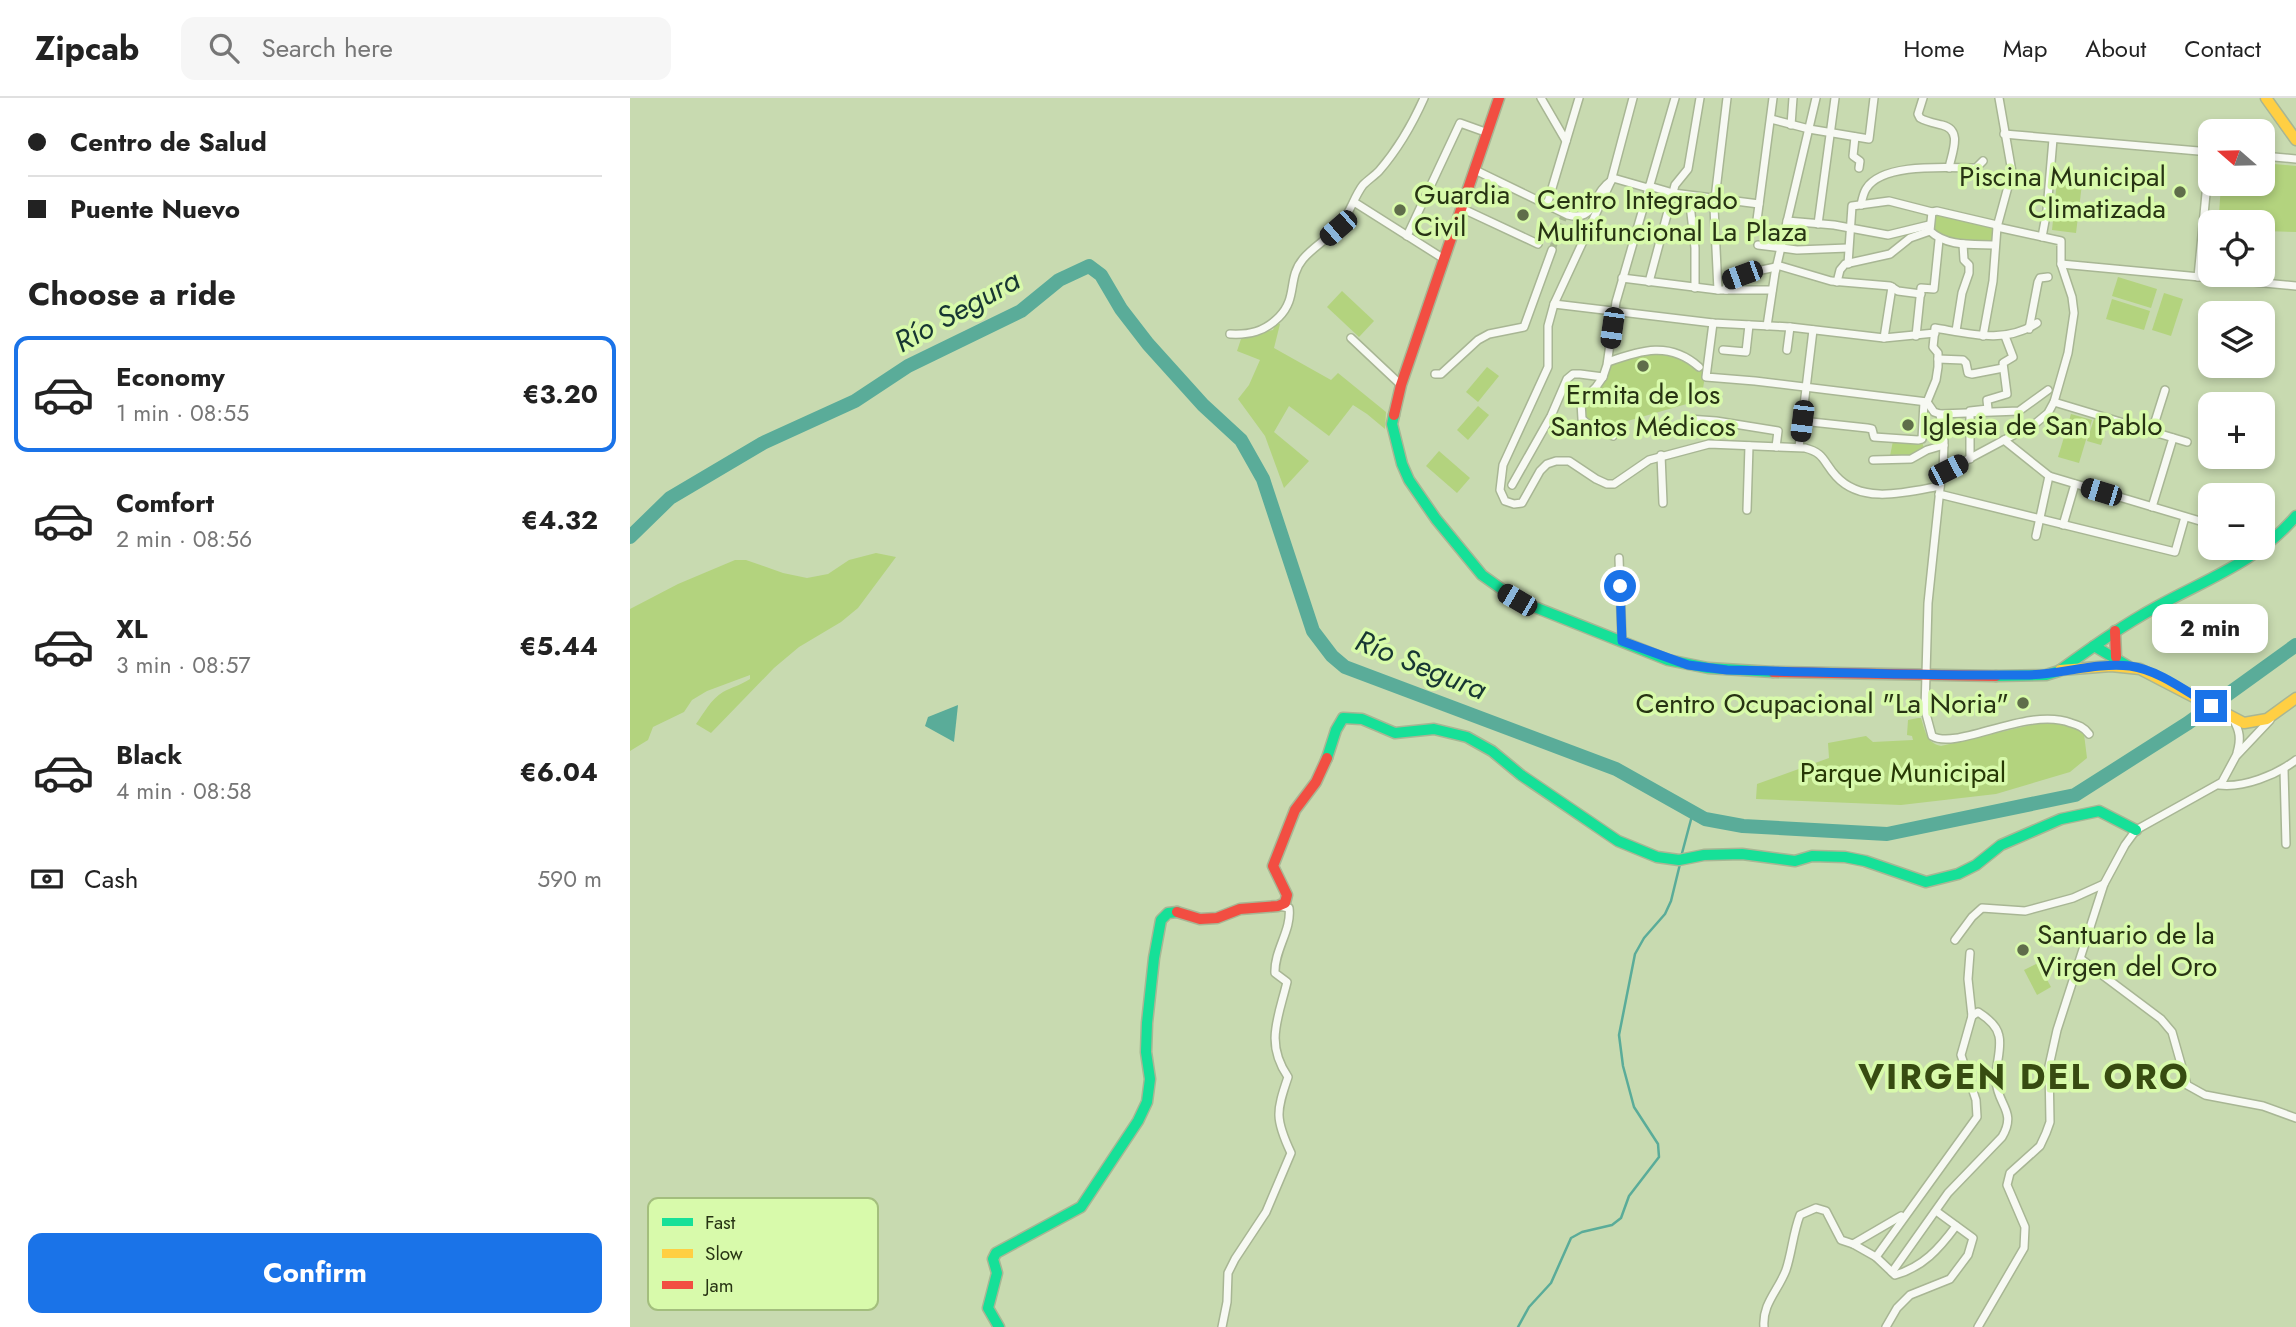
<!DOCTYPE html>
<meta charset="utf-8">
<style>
body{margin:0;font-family:Jost,sans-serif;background:#f6f6f6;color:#222;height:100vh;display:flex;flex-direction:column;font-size:26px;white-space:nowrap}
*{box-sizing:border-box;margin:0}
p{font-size:23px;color:#767676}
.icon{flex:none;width:38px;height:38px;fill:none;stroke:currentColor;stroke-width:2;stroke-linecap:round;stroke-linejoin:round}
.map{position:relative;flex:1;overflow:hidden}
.drawer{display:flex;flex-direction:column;background:#fff;width:630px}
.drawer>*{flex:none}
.guide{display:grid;align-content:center;height:154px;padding:0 28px;background:#fff}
.needle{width:46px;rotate:290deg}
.fabs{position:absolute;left:1568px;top:21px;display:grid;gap:14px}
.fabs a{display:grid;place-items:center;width:77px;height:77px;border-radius:14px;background:#fff;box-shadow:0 4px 10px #0003;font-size:35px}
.end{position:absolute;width:32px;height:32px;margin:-16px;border:9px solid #1a73e8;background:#fff;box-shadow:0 0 0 4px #fff}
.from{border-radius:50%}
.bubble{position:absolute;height:49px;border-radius:14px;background:#fff;box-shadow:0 4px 10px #0003;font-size:23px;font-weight:700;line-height:49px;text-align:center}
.car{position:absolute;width:21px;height:42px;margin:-21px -10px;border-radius:9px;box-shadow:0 0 5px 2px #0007;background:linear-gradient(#222 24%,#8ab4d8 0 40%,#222 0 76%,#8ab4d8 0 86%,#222 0)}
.guide b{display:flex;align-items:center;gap:24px;height:66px;font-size:26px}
.guide b+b{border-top:2px solid #e0e0e0}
.guide i{width:18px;height:18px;background:#222}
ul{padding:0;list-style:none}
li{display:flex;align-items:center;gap:21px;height:116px;margin:0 14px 10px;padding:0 14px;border:4px solid transparent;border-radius:14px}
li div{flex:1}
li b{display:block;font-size:26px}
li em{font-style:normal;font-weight:700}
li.active{border-color:#1a73e8}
li>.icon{width:63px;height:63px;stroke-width:1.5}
h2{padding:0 28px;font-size:32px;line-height:84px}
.pay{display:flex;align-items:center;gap:18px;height:77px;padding:0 28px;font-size:26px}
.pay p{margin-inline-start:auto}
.action{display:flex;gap:14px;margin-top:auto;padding:14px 28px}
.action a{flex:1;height:80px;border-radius:14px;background:#1a73e8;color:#fff;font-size:28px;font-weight:700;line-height:80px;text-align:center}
header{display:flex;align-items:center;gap:42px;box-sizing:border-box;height:98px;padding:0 35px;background:#fff;border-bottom:2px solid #e0e0e0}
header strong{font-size:33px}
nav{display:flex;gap:38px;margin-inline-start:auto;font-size:24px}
.search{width:490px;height:63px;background:#f6f6f6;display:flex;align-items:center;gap:18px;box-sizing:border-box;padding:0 24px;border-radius:14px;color:#767676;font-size:26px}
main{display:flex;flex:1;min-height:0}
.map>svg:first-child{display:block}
.green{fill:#b3d37e}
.water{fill:#5aac99}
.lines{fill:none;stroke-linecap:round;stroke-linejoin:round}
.stream{stroke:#5aac99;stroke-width:2.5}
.river{stroke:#5aac99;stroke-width:14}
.street-tunnel{stroke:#a8b991;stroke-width:7;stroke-dasharray:7 3.5;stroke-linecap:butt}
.street-casing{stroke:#a8b694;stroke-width:10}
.fast-casing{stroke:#a8b694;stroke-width:13}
.slow-casing{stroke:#a8b694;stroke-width:13}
.jam-casing{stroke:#a8b694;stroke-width:13}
.street{stroke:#f7f9f3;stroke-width:7}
.fast{stroke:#16e098;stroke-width:10}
.slow{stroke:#ffcf43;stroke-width:10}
.jam{stroke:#f24e42;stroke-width:10}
.route{stroke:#1a73e8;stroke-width:9}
.poi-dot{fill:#5f6d4a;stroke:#d8faab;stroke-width:2.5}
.labels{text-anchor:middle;stroke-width:7;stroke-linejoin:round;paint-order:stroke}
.poi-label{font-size:28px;fill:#273313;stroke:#d8faab;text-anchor:start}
.park-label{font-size:28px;fill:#273805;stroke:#d8faab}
.water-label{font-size:30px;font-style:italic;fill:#173633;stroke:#d8faab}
.district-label{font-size:35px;font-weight:bold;letter-spacing:2px;fill:#374b11;stroke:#d8faab}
.key{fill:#d8faab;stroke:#a3be7d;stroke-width:2}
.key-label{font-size:19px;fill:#273313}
</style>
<header>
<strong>Zipcab</strong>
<div class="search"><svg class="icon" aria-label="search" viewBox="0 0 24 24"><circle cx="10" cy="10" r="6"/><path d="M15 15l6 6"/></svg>Search here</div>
<nav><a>Home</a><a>Map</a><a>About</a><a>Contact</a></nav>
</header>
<main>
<section class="drawer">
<div class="guide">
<b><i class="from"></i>Centro de Salud</b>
<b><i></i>Puente Nuevo</b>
</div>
<h2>Choose a ride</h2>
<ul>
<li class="active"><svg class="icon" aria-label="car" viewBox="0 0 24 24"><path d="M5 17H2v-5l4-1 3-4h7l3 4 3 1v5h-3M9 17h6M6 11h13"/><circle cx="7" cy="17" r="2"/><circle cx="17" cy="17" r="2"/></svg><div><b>Economy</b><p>1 min · 08:55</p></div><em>€3.20</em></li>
<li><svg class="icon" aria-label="car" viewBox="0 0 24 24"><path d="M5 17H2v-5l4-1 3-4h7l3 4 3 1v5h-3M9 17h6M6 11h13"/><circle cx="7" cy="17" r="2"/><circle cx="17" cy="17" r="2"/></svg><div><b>Comfort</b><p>2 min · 08:56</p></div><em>€4.32</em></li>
<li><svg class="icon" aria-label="car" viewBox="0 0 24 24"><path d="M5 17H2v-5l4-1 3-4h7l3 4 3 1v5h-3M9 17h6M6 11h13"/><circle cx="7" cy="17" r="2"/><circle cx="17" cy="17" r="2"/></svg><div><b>XL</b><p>3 min · 08:57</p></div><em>€5.44</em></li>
<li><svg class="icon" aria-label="car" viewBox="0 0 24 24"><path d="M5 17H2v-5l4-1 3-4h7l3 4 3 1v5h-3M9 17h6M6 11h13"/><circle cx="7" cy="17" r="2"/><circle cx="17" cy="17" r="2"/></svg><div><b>Black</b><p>4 min · 08:58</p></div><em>€6.04</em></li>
</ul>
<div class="pay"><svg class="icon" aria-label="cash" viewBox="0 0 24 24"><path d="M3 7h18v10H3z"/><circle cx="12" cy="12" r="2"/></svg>Cash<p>590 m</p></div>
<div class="action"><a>Confirm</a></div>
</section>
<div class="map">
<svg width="1666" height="1229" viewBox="0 0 1666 1229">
<rect width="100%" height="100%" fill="#c8dab0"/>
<g class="green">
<polygon points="1633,65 1666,68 1666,134 1633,133 1633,124 1594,124 1595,120 1589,116 1591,86 1633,86"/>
<polygon points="1427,83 1452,86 1446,135 1422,132"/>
<polygon points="1302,114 1367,127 1365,147 1309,142 1299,127"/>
<polygon points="1488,179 1527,191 1521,210 1482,198"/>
<polygon points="712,193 744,223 729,239 697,209"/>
<polygon points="1534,195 1553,201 1541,238 1522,232"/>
<polygon points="1482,201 1520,213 1514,232 1476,221"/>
<polygon points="646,224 650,226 644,250 701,282 708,275 756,314 755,331 737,316 723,307 699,338 659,308 644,334 679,363 654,390 635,338 608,301 619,287 630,262 607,253 612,238 643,232"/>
<polygon points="1019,254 1056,260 1076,271 1072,297 1067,303 987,326 980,333 958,323 955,321 953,303 981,264"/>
<polygon points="857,269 869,278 848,304 836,294"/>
<polygon points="848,308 859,317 838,342 827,332"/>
<polygon points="1441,316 1462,322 1449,365 1428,359"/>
<polygon points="1464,321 1478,325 1471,347 1457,343"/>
<polygon points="1263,343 1292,343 1295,355 1259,363"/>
<polygon points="809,353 840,380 827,395 796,368"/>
<path d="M 246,455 L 266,459 L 228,510 L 211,524 L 169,549 L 144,570 L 81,635 L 66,626 C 74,615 81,601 93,594 C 102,589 111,587 120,581 L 120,577 L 77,593 L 62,602 L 54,614 L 23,629 L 18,642 L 0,653 L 0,511 L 48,486 L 105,462 L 116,462 L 153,475 L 177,480 L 198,476 L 219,462 Z"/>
<path d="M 1288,620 L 1291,620 C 1295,632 1296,645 1311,648 L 1418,623 L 1448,631 L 1454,636 L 1457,660 L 1440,674 L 1366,696 L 1271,707 L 1126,701 L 1127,686 L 1199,660 L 1198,645 L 1236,638 L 1243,644 L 1283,642 L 1282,638 L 1277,637 L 1278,622 Z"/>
<polygon points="1408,865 1421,889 1407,897 1394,872"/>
</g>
<polygon class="water" points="328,607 324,644 295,628 298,619"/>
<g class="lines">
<g class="stream">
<polyline points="1051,759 1063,714"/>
<polyline points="888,1229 899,1209 921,1185 941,1140 952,1134 982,1127 991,1120 999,1098 1029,1059 1028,1046 1004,1009 993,968 989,937 1005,856 1014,840 1035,816 1041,803 1050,766"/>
</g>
<polyline class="river" points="0,439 40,400 133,345 225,303 278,268 391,213 429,182 459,168 471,177 491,211 518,246 573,307 611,342 633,381 683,533 702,558 715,569 986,671 1075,721 1113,728 1257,736 1445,697 1558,625 1666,547"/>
<polyline class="street-tunnel" points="922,152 935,115"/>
<g class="street-casing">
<g id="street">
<polyline points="911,0 936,43"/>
<path d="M 1003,0 L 981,83 L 924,206 L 918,228 L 918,269 L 873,367 L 870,392 L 875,403 L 884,406 L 892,405 L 910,373 L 917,366 L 926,363 L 939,363 L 966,381 L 977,386 L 984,386 L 1019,362 L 1079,346 L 1175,350 C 1195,355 1193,364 1206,378 C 1232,407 1277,394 1310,388"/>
<path d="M 1293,0 L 1288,16 L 1290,20 C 1297,24 1304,25 1312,27 C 1333,32 1322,54 1319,70"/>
<polyline points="1141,21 1179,31 1239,41 1244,0"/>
<polyline points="1161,27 1163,0"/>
<polyline points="1374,36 1580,54"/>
<polyline points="1225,39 1223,58 1230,63 1229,70"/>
<polyline points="1633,58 1666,61"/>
<path d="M 845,72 L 938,117 C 967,124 961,96 981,83"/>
<polyline points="983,80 1018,90"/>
<polyline points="1019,88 1043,95 1129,106"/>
<polyline points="1059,98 1065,150 1065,190"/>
<polyline points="724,104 814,161"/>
<polyline points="917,107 949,0"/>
<path d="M 1231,107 C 1232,102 1233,96 1236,91 C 1252,64 1319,70 1346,70 L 1353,63"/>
<polyline points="831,110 908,146"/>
<polyline points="1127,122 1143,0"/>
<polyline points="1157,123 1204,127 1258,137 1299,127"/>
<polyline points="1188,126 1205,0"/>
<path d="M 1367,129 L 1431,143 L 1431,166 L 1442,199 L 1444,215 L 1438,255 L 1424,304 L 1418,315 L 1406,325 L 1318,372 L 1311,381 L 1298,505 L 1295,612 L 1302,638 C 1327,653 1397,608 1441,625 C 1448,627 1454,629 1459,636"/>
<polyline points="777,138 830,25 858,35"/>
<polyline points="1412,139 1417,112 1423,41"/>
<polyline points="1128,147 1167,152 1218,150"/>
<path d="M 1365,147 C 1343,146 1317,149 1300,133 L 1302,114 L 1307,113 L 1367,127"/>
<polyline points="1218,166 1222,108 1259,103 1302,114"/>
<polyline points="1431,166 1666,188"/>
<polyline points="1147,167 1201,183 1260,188 1268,193 1291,196"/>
<polyline points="1568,179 1580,54"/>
<polyline points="992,180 1088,192 1142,192"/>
<polyline points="1019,184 1045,87 1058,71 1070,0"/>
<polyline points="1207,184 1210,172 1215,166 1260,156 1280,140 1300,133"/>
<polyline points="1088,192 1084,109 1097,0"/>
<polyline points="1096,192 1098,182 1122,174 1146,169"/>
<polyline points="924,206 1083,225 1160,229 1254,240 1305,235"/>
<polyline points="1083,225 1076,279 1125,283 1297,304"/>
<polyline points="1137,228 1145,175 1186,0"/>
<polyline points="1399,231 1408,184 1410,180 1418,179"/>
<polyline points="1326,233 1332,195 1339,175 1339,167 1334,162 1333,146"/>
<path d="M 600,236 C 619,237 634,234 649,219 C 668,200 657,180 673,161 C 683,149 698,141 708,129 C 720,117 723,100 733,87 C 738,82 744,78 749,73 C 768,51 782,27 794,0"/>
<polyline points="1286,238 1291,190 1304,191 1309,142"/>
<polyline points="1353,238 1363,183 1367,129 1382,74 1369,0"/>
<polyline points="721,240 771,287"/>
<polyline points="1254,240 1262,189"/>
<polyline points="1093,252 1116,254 1119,227"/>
<polyline points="1157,252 1160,229"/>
<polyline points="1308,261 1333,262 1336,265 1338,275 1342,276 1373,270"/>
<path d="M 978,264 C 1011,252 1040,243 1069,269"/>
<polyline points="805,276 811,276 848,242 859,236 894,229 922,152"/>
<path d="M 1297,304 L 1306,282 L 1308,269 L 1308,255 L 1303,249 L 1305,230 C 1341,236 1375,246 1407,225"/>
<polyline points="1297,304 1304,314 1310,316 1389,313 1418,292"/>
<polyline points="1424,304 1557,344"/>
<polyline points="1310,316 1314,343 1313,376"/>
<polyline points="1058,321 1086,323 1148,333 1146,349"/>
<polyline points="1172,323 1237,330 1242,331 1244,339 1288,342 1292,341 1294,304"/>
<polyline points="1522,333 1535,292"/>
<polyline points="983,338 960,328 952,321 951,304 966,289 973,279 977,267 986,204 1045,0"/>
<polyline points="1374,342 1419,378 1580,426"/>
<polyline points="1169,349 1183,232"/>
<polyline points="1031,357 1033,405"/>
<polyline points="1340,361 1340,313 1358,311 1357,302 1377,296 1373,265 1383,259 1375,238"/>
<polyline points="1243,362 1281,361 1297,352 1314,347"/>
<polyline points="882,387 921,318 937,281 943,276 950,276 973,279"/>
<polyline points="1309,396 1545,454 1555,419"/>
<polyline points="1522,409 1543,340"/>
<polyline points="1117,412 1119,348"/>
<polyline points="1433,427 1445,386"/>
<polyline points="1406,438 1419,378"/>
<polyline points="989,460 992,543"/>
<path d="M 1603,621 C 1610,633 1611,641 1607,655"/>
<polyline points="1654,672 1656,746"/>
<path d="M 1589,687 C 1614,690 1646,677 1666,662"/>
<polyline points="1325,842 1342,819 1352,810 1395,813 1443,800 1474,786"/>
<polyline points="1451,861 1531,921 1542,934 1557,987 1575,997 1633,1008 1666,1020"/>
<path d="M 1223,1146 L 1246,1159 L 1265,1177 C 1293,1169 1309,1151 1326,1128"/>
<polyline points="1246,1159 1347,1019 1346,1002 1331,957 1342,918 1338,881 1340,855"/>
<path d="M 1262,1174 L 1318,1095 L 1372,1039 C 1387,1013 1368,1008 1366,983 C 1365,968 1372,952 1369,938 C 1367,927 1356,919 1348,914 L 1342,918"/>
<path d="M 592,1229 L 597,1204 L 598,1175 L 605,1161 L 636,1114 L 661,1055 C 645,1021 646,1014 658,979 C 635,945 648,921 657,884 L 645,875 C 644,852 662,832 659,810 L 649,808"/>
<path d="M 1134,1229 C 1132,1206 1148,1193 1156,1172 C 1162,1154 1163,1135 1170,1117 L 1186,1110 L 1196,1113 L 1211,1142 L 1223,1146 L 1271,1118"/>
<polyline points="1256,1229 1267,1210 1280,1197 1320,1181 1338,1157 1343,1140 1306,1113"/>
<polyline points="1348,1229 1394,1150 1395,1129 1377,1087 1380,1075 1410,1048 1416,1035 1420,1024 1419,968 1427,932 1474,786 1495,747 1506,732 1592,684 1606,658 1640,622"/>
</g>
</g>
<g class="fast-casing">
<g id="fast">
<polyline points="764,317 762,326 772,366 779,382 806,421 852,477 887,502 1038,562 1078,570 1143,574"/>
<polyline points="1464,548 1498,568"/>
<path d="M 1366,578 L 1416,577 L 1429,573 C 1461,550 1493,527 1528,508 C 1579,480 1627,464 1666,418"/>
<polyline points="697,660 706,632 713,620 732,621 765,635 804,631 837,639 862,653 891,677 988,743 1027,759 1049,762 1074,757 1112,756 1165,763 1182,758 1215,759 1235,763 1296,784 1328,776 1346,767 1371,747 1431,721 1469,713 1506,732"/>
<polyline points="369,1229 358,1210 367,1175 363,1161 366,1155 451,1109 508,1023 517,1004 520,981 516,954 517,925 524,860 531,822 538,815 547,814"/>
</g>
</g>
<g class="slow-casing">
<g id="slow">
<polyline points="1636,0 1666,42"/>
<polyline points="1430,572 1481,568 1510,571 1614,625 1637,621 1666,600"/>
</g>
</g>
<g class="jam-casing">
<g id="jam">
<polyline points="764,317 771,287 869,0"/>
<polyline points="1485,533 1486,559"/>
<polyline points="1143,574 1366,578"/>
<polyline points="547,814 570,821 587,820 610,811 648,808 655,805 657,797 643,768 665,712 686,684 697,660"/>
</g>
</g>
<use href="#street" class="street"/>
<use href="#fast" class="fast"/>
<use href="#slow" class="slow"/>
<use href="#jam" class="jam"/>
</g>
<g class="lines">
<path class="route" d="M 990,488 L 992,543 L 1058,567 L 1097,572 C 1196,574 1296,578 1395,577 C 1430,577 1465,564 1500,568 C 1529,572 1557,594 1581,608"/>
</g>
<g class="poi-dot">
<circle cx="1550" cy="94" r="7"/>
<circle cx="770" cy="112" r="7"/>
<circle cx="893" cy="117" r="7"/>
<circle cx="1013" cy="268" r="7"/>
<circle cx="1278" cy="327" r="7"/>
<circle cx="1393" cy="605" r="7"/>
<circle cx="1393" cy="852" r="7"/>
</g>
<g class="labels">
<g class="poi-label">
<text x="1536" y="88" text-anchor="end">Piscina Municipal<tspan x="1536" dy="32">Climatizada</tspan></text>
<text x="784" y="106">Guardia<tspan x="784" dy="32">Civil</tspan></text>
<text x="907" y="111">Centro Integrado<tspan x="907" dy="32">Multifuncional La Plaza</tspan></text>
<text x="1013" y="306" text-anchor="middle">Ermita de los<tspan x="1013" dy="32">Santos Médicos</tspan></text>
<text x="1292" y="337">Iglesia de San Pablo</text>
<text x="1379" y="615" text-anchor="end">Centro Ocupacional "La Noria"</text>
<text x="1407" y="846">Santuario de la<tspan x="1407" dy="32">Virgen del Oro</tspan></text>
</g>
<g class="park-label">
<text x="1273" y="684">Parque Municipal</text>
</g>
<g class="water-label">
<text transform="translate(327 213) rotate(-29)" y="10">Río Segura</text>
<text transform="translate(791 567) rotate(22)" y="10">Río Segura</text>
</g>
<g class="district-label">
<text x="1394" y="991">VIRGEN DEL ORO</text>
</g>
</g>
<rect x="18" y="1100" width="230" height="112" rx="10" class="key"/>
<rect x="32" y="1120" width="31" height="8" fill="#16e098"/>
<rect x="32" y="1151" width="31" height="9" fill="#ffcf43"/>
<rect x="32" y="1183" width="31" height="8" fill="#f24e42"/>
<g class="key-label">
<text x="75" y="1131">Fast</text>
<text x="75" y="1162">Slow</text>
<text x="75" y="1194">Jam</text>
</g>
</svg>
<div class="fabs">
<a><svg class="needle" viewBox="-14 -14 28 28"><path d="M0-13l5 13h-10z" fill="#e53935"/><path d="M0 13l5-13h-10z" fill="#767676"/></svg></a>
<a><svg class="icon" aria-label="locate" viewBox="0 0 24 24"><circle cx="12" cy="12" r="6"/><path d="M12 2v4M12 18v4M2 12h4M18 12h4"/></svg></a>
<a><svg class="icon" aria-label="layers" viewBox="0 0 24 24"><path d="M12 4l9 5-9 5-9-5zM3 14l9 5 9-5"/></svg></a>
<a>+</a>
<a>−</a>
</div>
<i class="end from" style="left:990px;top:488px"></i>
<i class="end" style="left:1581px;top:608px"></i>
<div class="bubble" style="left:1522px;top:506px;width:116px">2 min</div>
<i class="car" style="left:708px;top:130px;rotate:229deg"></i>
<i class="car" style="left:1112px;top:177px;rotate:250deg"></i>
<i class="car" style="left:982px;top:230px;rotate:188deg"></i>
<i class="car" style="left:1172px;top:323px;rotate:187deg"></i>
<i class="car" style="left:1318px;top:372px;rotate:63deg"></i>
<i class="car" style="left:1471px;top:394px;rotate:287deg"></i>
<i class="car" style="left:887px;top:502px;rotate:300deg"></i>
</div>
</main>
